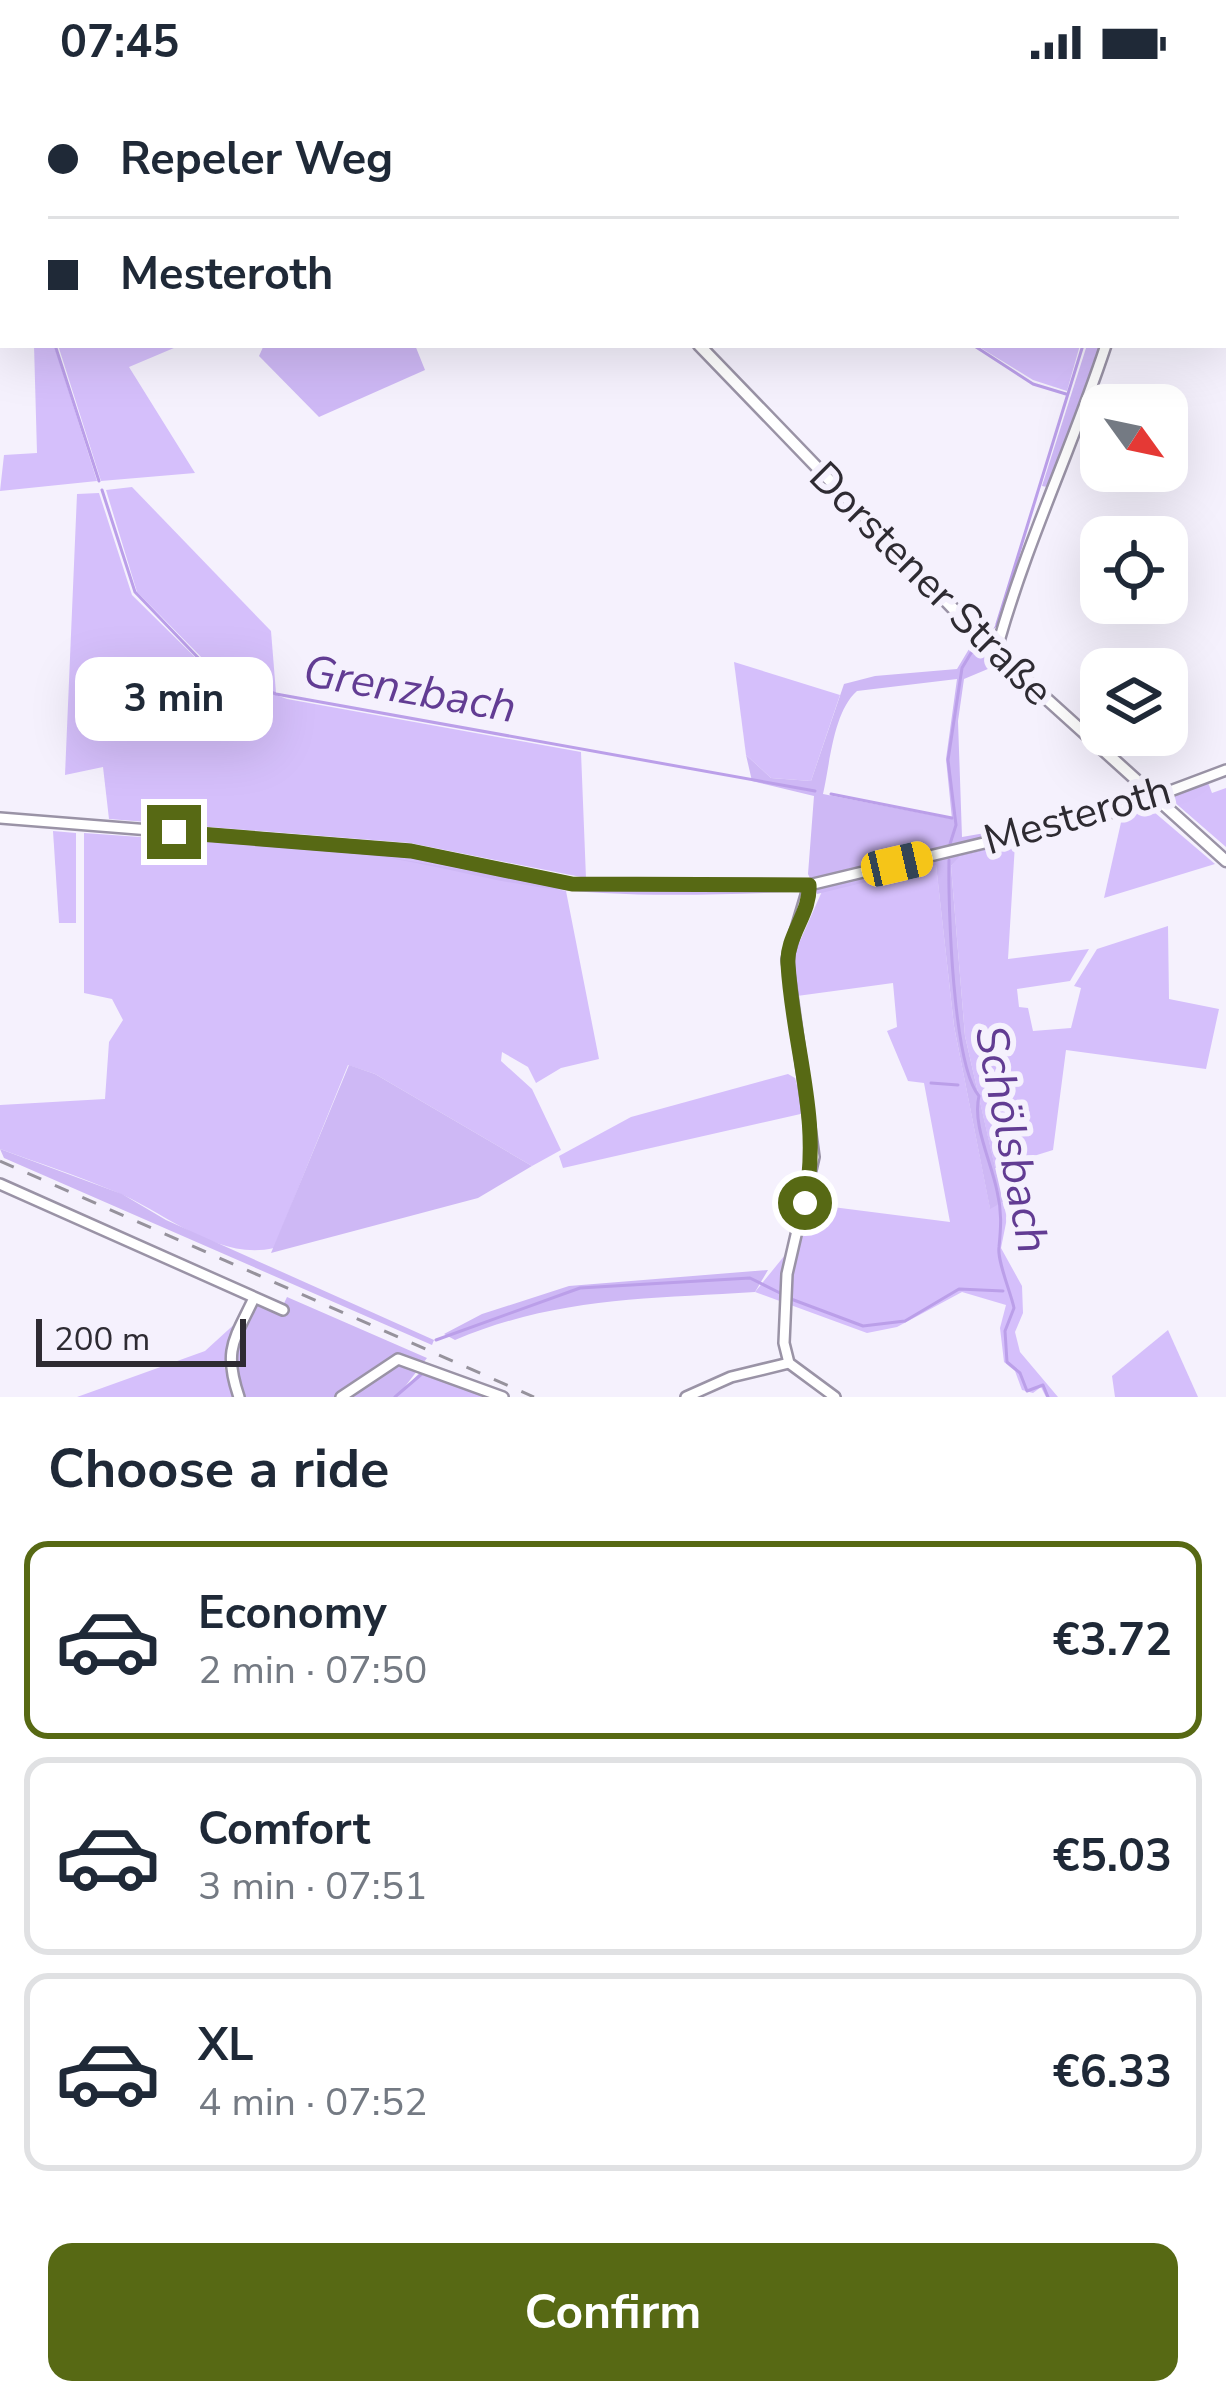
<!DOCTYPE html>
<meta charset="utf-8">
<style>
body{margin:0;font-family:"Nunito Sans",sans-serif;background:#f2f2f3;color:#1f2937;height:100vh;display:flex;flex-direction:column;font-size:45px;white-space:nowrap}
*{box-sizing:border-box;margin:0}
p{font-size:39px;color:#747a83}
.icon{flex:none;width:66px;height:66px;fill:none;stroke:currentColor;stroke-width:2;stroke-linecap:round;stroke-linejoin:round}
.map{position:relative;height:1313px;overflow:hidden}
.panel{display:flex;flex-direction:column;background:#fff;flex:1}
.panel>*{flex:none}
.guide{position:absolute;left:0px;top:0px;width:1227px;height:264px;box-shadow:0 12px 48px #0002;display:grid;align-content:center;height:264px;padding:0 48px;background:#fff}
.needle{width:78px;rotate:123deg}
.fabs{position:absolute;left:1080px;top:300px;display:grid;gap:24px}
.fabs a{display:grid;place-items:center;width:108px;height:108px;border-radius:24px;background:#fff;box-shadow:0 12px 48px #0002;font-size:60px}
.scale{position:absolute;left:36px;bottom:30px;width:210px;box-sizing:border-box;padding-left:12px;border:6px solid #2e2b32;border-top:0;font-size:33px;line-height:42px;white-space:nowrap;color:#2e2b32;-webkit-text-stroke:9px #f5f1fd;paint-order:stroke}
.end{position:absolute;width:54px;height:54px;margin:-27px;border:15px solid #576914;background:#fff;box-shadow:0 0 0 6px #fff}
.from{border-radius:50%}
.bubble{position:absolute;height:84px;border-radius:24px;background:#fff;box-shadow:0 12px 48px #0002;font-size:39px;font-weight:700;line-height:84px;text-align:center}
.car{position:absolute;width:36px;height:72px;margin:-36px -18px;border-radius:15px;box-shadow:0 0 9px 3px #0007;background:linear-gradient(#f5c518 24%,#345 0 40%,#f5c518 0 76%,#345 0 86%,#f5c518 0)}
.guide b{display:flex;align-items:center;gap:42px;height:114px;font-size:45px}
.guide b+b{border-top:3px solid #e0e1e3}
.guide i{width:30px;height:30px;background:#1f2937}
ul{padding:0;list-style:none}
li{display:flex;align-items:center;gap:36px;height:198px;margin:0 24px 18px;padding:0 24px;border:6px solid #e0e1e3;border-radius:24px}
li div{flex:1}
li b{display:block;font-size:45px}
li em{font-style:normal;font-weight:700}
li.on{border-color:#576914}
li>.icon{width:108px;height:108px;stroke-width:1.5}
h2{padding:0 48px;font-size:54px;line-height:144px}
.cta{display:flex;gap:24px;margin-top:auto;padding:24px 48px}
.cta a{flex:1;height:138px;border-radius:24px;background:#576914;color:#fff;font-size:48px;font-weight:700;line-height:138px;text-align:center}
.status{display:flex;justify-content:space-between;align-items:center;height:84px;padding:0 60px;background:#fff;direction:ltr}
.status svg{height:33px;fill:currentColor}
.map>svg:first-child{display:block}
.green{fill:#d5bffb}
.forest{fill:#ceb8f5;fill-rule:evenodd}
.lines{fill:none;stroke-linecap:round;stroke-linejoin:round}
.stream{stroke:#bb9fe9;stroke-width:3}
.minor-casing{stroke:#9a93a6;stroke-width:14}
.major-casing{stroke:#9a93a6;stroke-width:15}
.minor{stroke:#fff;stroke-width:9}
.major{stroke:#fff;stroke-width:10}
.rail{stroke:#96929c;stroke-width:3;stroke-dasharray:15 15;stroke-linecap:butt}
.route{stroke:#576914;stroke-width:15}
.labels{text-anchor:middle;stroke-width:12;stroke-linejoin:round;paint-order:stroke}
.street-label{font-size:42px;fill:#2e2b32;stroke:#f5f1fd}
.water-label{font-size:45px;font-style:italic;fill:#623c93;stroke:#f5f1fd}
</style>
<div class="status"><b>07:45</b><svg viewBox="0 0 49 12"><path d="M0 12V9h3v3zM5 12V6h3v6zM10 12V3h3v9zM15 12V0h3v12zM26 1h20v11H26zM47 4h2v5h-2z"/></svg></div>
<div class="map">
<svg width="1226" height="1313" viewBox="0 0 1226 1313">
<rect width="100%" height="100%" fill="#f5f1fd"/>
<g class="green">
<polygon points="34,261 54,261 97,397 0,407 4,371 37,369"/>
<polygon points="58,261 181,261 129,283 195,389 101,397"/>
<polygon points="976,261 1080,261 1067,307 1033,296"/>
<polygon points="132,403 271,547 276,609 211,583 137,508 106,406"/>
<polygon points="99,409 132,511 208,586 287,615 581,668 586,794 410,759 109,735 103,683 65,691 77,410"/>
<polygon points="734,578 840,611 811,697 771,694 746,671"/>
<polygon points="1207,696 1212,709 1226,704 1226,763 1165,710"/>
<polygon points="1147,722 1215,780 1104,814 1122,734"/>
<polygon points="53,747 76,749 76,839 59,839"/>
<path d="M 84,749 L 405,772 L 566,807 L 599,975 L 561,984 L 536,999 L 528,983 L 502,968 L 501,977 L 532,1005 L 561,1066 L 532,1082 L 375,990 L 348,981 L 274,1164 C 217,1177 165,1128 116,1108 C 78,1092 39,1079 0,1065 L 0,1021 L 105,1015 L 109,958 L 123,936 L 112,915 L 84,909 Z"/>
<polygon points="1015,760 1008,875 1089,865 1070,897 1017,905 1019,923 1028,924 1033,947 1071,944 1081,904 1074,902 1097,865 1168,842 1169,915 1219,925 1206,985 1066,966 1053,1066 995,1084 965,952 951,782 958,773"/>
<polygon points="936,780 954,942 990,1124 1003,1118 1007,1134 1001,1164 1022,1202 1023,1229 1015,1248 1020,1268 1058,1313 1046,1313 1041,1303 1033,1309 1022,1306 1015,1287 1004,1278 1000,1244 1006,1221 962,1208 897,1243 867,1249 755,1208 785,1171 798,1117 803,1118 781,1207 788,1211 809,1120 950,1138 924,999 908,997 887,947 897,943 893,899 797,912 792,875 823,805"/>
<polygon points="788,990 795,994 805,1029 563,1084 559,1072 631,1033"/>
<polygon points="239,1236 224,1282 235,1313 77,1313 205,1267"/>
<polygon points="1168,1246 1198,1313 1115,1313 1112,1292"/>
<polygon points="424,1284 496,1313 397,1313"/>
</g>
<g class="forest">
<polygon points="264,261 415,261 425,286 319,333 259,272"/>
<polygon points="1087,261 1101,261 1072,352 1047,403 1042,402"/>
<path d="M 972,560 L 995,582 L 964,595 L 958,637 L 962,753 L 1076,733 L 1103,735 L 1100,740 L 959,773 L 951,782 L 965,952 L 1003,1118 L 990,1125 L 954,942 L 936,781 L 817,810 L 808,790 L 814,712 L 752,697 L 746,671 L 771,694 L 811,697 L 844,600 L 875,592 L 957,585 ZM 957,595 L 946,675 L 952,735 L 823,710 C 830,680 833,628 857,607 Z"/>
<path d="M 345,766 L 583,806 L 613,798 L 790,797 L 790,808 C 714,811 613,814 538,803 C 467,793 412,773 336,768 Z"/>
<polygon points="349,981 375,990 532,1082 478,1114 271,1169"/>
<polygon points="0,1065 122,1110 166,1136 434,1256 432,1261 4,1074"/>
<path d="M 768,1186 L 755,1208 C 647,1215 557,1213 455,1256 L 444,1250 L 482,1230 L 569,1202 Z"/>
<path d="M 287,1213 L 427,1274 L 397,1313 L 243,1313 C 230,1274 236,1255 257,1221 L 279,1230 Z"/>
</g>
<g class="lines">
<g class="stream">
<polyline points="1045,0 1046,3"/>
<polyline points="1106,3 1108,0"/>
<polyline points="0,117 3,120"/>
<polyline points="55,261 99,397"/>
<polyline points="973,261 1033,300 1066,310"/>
<polyline points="102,406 135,508 208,584 276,610 815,707"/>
<polyline points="983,552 997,540 1083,261"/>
<polyline points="831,710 952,734"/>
<polyline points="950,760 956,741 948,676 962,584 977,559"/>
<path d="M 949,776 C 948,823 953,982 979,1012 C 972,1040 991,1077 997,1107 C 1002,1127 1001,1143 999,1163 C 997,1177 1011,1209 1014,1224 L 1005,1247 L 1007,1278 L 1020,1289 L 1027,1307 L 1043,1301 L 1048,1313"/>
<polyline points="931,999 958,1001"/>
<polyline points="791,1215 863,1242 905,1237 959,1205 1003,1207"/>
<polyline points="436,1256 580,1204 750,1194 782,1210"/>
<polyline points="395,1313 424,1288"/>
</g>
<g class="minor-casing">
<g id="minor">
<polyline points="229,3 231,0"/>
<polyline points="1224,26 1226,24"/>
<polyline points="1224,40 1226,41"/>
<polyline points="0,143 3,142"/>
<path d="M 992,565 L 999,557 C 1028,455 1073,362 1106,261"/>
<polyline points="0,734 411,767 572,800 809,801 1117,727 1226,686"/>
<polyline points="809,801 787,875 814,1073 787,1190 784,1259 789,1279 835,1313"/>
<polyline points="0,1100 283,1226"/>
<path d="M 239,1313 C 223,1266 234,1256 254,1214"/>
<polyline points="341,1313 398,1275 503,1313"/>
<polyline points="686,1313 731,1293 789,1279"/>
</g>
</g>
<g class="major-casing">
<g id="major">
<polyline points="448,0 451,3"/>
<polyline points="699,261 998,571 1226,777"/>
</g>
</g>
<use href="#minor" class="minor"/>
<use href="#major" class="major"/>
<polyline class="rail" points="0,1077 534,1313"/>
</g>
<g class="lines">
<path class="route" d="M 174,748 L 411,767 L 572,800 L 809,801 C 811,829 786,852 788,880 C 793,965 822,1034 805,1119"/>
</g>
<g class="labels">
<g class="street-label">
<text transform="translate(932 499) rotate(45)" y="15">Dorstener Straße</text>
<text transform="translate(1077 730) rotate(-16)" y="15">Mesteroth</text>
</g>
<g class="water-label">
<text transform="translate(410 604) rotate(10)" y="16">Grenzbach</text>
<text transform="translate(1013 1055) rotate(79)" y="16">Schölsbach</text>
</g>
</g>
</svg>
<div class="fabs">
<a><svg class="needle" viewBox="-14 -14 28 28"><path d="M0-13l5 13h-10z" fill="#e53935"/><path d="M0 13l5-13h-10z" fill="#747a83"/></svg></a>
<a><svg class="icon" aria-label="locate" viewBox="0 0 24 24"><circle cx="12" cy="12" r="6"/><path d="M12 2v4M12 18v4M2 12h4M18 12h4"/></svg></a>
<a><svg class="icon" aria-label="layers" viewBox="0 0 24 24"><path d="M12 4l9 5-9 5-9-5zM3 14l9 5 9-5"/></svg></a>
</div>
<div class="scale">200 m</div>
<i class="end from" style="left:805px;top:1119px"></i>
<i class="end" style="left:174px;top:748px"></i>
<div class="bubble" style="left:75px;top:573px;width:198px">3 min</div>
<i class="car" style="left:897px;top:780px;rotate:77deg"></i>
<div class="guide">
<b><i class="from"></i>Repeler Weg</b>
<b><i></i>Mesteroth</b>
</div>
</div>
<section class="panel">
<h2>Choose a ride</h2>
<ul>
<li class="on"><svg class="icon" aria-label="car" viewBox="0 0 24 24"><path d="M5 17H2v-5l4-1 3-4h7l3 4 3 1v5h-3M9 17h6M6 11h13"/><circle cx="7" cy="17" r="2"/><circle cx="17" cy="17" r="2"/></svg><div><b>Economy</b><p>2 min · 07:50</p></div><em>€3.72</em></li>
<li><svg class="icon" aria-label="car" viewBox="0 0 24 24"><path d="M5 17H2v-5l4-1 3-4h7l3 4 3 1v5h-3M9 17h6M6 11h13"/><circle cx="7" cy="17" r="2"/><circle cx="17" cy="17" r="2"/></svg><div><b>Comfort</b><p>3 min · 07:51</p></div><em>€5.03</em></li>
<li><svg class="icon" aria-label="car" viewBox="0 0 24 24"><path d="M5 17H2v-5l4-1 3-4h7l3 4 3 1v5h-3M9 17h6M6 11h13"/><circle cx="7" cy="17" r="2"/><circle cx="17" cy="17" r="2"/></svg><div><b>XL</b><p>4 min · 07:52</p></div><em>€6.33</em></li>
</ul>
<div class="cta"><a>Confirm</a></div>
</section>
